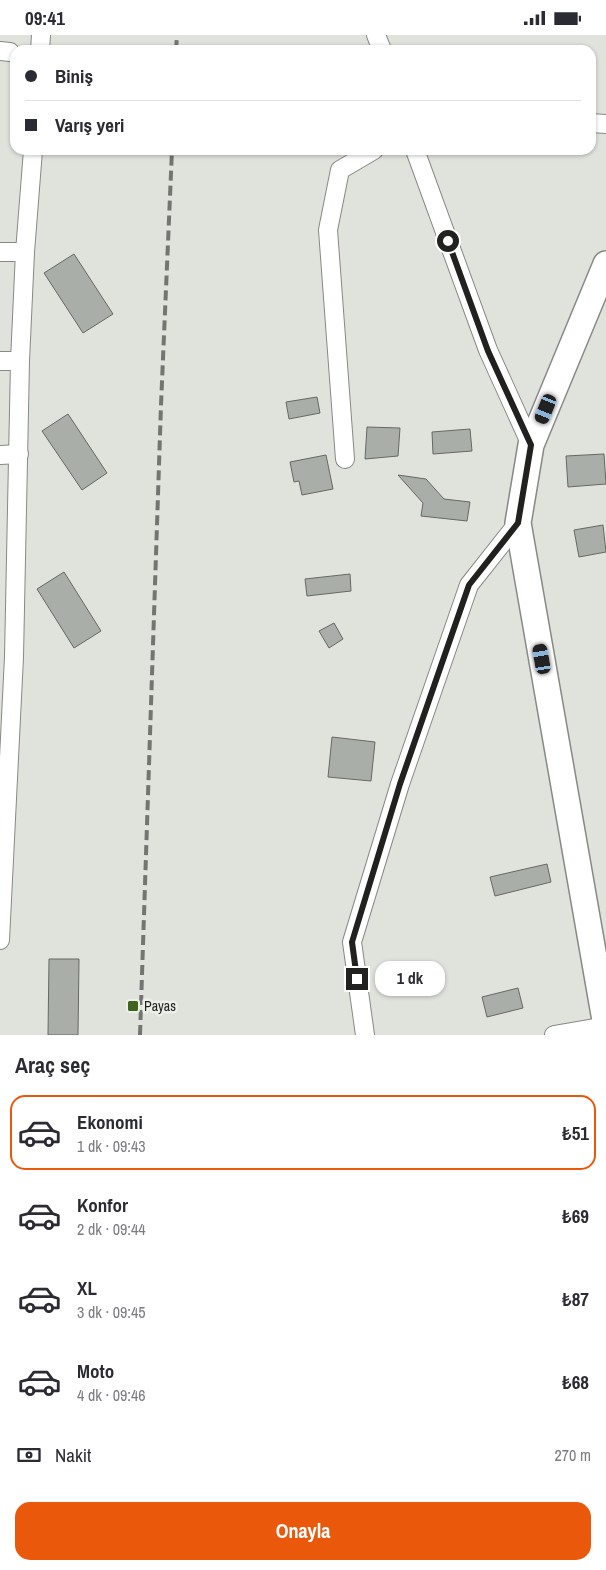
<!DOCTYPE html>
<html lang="tr">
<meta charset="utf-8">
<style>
body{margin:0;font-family:"Archivo Narrow",sans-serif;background:#f7f7f7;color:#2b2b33;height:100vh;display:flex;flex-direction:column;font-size:19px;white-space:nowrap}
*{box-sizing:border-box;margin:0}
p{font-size:16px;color:#7c7c81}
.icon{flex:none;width:28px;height:28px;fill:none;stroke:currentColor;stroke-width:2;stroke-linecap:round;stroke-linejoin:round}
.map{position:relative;height:1000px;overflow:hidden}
.drawer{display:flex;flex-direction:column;background:#fff;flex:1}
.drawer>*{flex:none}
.guide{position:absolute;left:10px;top:10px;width:586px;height:110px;border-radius:15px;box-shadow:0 1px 4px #0004;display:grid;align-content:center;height:110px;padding:0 15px;background:#fff}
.end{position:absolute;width:22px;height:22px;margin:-11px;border:6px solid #212220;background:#fff;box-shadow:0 0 0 2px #fff}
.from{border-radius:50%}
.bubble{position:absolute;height:35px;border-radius:15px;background:#fff;box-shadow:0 1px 4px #0004;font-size:16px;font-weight:700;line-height:35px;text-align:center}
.car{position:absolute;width:15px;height:30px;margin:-15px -8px;border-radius:6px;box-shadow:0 0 4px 1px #0007;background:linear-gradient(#222 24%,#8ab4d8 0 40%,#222 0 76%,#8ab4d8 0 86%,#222 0)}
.guide b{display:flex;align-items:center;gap:18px;height:48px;font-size:19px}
.guide b+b{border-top:1px solid #e1e1e2}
.guide i{width:12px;height:12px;background:#2b2b33}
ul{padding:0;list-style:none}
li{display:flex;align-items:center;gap:15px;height:75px;margin:0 10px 8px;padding:0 5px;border:2px solid transparent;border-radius:15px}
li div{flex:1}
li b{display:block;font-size:19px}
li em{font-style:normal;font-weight:700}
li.active{border-color:#ea580c}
li>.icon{width:45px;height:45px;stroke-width:1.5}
h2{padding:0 15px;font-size:22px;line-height:60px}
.pay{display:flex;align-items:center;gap:12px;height:55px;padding:0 15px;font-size:19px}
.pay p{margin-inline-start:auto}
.cta{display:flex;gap:10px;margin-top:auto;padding:10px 15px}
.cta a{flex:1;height:58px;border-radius:15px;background:#ea580c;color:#fff;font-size:20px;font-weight:700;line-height:58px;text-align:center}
.status{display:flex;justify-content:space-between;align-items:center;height:35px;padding:0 25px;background:#fff;direction:ltr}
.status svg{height:14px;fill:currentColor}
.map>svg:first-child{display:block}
.building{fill:#aaaea8;stroke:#666963}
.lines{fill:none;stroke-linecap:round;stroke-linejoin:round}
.street-casing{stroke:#868a84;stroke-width:20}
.secondary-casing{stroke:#868a84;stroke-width:28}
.street{stroke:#fff;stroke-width:18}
.secondary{stroke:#fff;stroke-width:25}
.rail{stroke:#737571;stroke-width:4;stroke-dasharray:10 5;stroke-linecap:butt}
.route{stroke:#212220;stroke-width:6}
.poi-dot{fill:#3e641d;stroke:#ecf0e9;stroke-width:2}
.labels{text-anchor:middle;stroke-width:5;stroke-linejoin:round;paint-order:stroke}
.poi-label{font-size:14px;fill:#212220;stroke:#ecf0e9;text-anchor:start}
</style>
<div class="status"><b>09:41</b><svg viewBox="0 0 49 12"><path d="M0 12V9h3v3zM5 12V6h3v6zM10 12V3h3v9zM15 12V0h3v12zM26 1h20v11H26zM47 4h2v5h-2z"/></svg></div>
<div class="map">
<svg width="606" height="1000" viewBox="0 0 606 1000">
<rect width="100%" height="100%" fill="#dfe3dc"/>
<g class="building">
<polygon points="74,219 113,279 83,298 44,238"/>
<polygon points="317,362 320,378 289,384 286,367"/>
<polygon points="68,379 107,438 82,455 42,396"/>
<polygon points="367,392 400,393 398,421 365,424"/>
<polygon points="470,394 472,416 433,419 432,397"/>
<polygon points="604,419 606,449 568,452 566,421"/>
<polygon points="326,420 333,454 302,460 299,446 294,447 290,427"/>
<polygon points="398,440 426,444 444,464 470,467 467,486 421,481 423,468"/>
<polygon points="603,490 606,517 579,522 574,495"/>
<polygon points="64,537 101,596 74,613 37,554"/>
<polygon points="350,539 351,556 307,561 305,544"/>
<polygon points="334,588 343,604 329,613 319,596"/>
<polygon points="332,702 375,707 371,746 328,742"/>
<polygon points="547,829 551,847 495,861 490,842"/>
<polygon points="49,924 79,924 78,1000 48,1000"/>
<polygon points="518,953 523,973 487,982 482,962"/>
</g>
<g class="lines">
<g class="street-casing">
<g id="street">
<polyline points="376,0 382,15"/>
<polyline points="40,15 41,0"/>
<polyline points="0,16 10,17"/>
<polyline points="591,88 606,89"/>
<polyline points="415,115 488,315 531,410"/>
<polyline points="0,217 25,217"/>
<polyline points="0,326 20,326"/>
<polyline points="0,420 19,419"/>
<polyline points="345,424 328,195 340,135 374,115"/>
<polyline points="0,905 14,622 20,326 25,217 33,115"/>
<polyline points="365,1000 352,907 400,749 469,550 518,488"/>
<polyline points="554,1000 606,991"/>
</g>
</g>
<g class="secondary-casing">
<polyline id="secondary" points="606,229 531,410 518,488 606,991"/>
</g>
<use href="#street" class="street"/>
<use href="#secondary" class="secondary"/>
<g class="rail">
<polyline points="176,15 177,0"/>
<polyline points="140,1000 161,370 172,115"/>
</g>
</g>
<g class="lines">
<polyline class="route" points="357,944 352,907 400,749 469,550 518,488 531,410 488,316 448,206"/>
</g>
<rect class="poi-dot" x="127" y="965" width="12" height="12" rx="2.5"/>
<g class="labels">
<g class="poi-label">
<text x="144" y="976">Payas</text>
</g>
</g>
</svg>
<i class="end from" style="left:448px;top:206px"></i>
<i class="end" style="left:357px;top:944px"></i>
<div class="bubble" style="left:375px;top:926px;width:70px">1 dk</div>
<i class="car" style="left:546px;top:374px;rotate:202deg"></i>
<i class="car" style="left:542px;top:624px;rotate:350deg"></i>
<div class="guide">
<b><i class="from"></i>Biniş</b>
<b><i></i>Varış yeri</b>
</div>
</div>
<section class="drawer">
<h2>Araç seç</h2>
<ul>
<li class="active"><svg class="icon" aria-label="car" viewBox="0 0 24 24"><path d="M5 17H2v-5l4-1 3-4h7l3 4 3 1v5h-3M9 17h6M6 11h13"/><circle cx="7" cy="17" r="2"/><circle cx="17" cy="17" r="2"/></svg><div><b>Ekonomi</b><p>1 dk · 09:43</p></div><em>₺51</em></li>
<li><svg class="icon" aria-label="car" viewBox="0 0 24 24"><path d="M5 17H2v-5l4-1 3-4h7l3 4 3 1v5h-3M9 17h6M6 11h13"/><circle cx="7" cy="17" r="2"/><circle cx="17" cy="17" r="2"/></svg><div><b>Konfor</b><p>2 dk · 09:44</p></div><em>₺69</em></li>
<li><svg class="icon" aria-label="car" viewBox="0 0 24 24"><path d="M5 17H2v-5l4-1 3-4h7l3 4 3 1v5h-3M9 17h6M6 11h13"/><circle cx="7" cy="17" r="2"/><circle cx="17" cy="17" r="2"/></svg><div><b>XL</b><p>3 dk · 09:45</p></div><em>₺87</em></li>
<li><svg class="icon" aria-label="car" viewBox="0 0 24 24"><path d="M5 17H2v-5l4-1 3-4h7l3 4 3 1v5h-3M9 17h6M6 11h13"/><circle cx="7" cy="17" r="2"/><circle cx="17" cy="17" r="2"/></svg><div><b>Moto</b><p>4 dk · 09:46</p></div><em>₺68</em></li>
</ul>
<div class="pay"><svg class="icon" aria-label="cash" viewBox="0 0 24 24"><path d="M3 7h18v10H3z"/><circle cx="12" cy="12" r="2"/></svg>Nakit<p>270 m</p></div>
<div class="cta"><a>Onayla</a></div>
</section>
